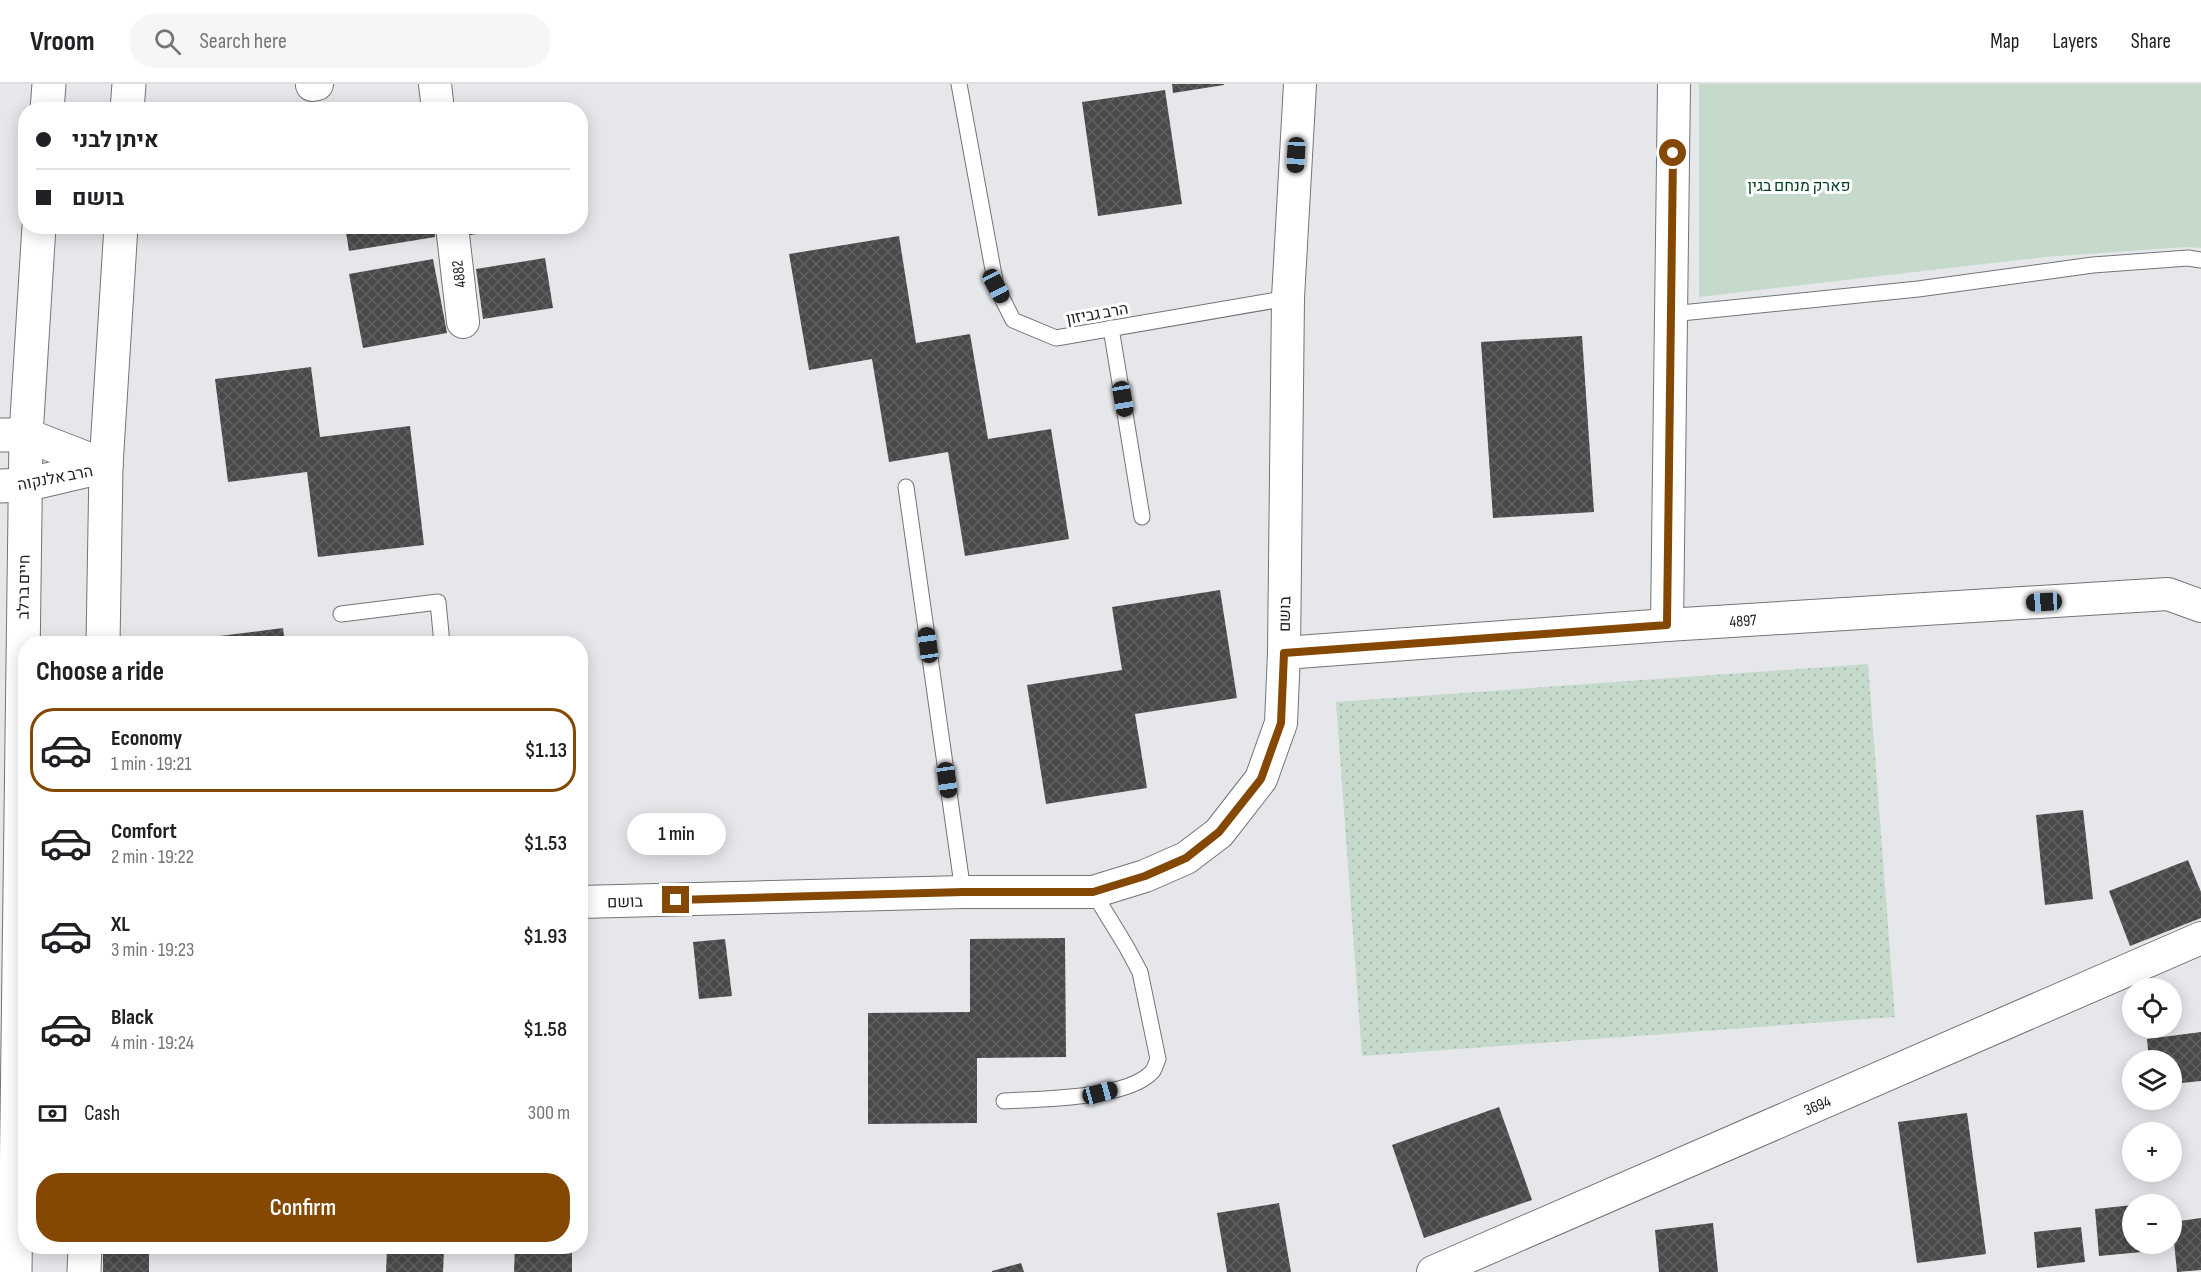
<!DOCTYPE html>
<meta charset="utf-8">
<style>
body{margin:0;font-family:"Sofia Sans Condensed",Heebo,sans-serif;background:#f6f6f6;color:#202124;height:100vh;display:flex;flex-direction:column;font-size:22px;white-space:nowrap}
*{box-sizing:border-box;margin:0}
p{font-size:20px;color:#757577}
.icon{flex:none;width:33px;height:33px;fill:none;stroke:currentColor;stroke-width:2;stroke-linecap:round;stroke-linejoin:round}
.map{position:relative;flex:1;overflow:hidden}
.side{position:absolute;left:18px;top:552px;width:570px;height:618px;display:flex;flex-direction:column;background:#fff;border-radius:24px;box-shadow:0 3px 15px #0003}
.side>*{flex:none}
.guide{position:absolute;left:18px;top:18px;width:570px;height:132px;border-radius:24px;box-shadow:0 3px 15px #0003;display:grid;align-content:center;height:132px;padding:0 18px;background:#fff}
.controls{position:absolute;left:2122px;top:894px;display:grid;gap:12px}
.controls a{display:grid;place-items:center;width:60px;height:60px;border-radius:50%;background:#fff;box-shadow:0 3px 15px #0003;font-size:30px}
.end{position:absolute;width:27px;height:27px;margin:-14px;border:8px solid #844803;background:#fff;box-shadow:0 0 0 3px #fff}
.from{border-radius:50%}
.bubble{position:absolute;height:42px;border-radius:21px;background:#fff;box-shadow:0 3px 15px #0003;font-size:20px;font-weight:600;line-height:42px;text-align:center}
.car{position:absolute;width:18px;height:36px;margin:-18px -9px;border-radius:8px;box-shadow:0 0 4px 2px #0007;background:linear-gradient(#222 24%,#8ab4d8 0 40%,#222 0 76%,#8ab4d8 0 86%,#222 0)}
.guide b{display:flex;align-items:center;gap:21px;height:57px;font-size:22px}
.guide b+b{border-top:2px solid #e0e0e0}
.guide i{width:15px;height:15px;background:#202124}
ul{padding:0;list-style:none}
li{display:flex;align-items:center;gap:18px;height:84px;margin:0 12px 9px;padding:0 6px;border:3px solid transparent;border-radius:24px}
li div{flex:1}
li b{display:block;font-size:22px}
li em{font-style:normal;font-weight:600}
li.current{border-color:#844803}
li>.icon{width:54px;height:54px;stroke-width:1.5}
h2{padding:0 18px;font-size:27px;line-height:72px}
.pay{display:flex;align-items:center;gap:15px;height:66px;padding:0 18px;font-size:22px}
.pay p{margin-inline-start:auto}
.action{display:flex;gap:12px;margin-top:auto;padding:12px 18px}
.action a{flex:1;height:69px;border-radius:24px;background:#844803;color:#fff;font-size:24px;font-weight:600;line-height:69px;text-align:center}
header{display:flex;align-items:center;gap:36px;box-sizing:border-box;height:84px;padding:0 30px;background:#fff;border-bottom:2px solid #e0e0e0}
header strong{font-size:28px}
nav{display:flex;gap:33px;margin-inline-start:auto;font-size:21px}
.search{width:420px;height:54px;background:#f6f6f6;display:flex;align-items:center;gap:15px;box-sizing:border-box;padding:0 21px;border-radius:24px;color:#757577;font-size:22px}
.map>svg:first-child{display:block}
.grass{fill:url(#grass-dots)}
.park{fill:#c5dacb}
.building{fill:url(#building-cross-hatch)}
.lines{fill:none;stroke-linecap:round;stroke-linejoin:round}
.service-casing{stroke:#727577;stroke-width:17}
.minor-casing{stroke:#727577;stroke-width:34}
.tertiary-casing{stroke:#727577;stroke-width:35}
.primary-casing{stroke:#727577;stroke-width:35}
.service{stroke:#fff;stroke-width:15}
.minor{stroke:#fff;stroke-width:32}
.tertiary{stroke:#fff;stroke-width:33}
.primary{stroke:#fff;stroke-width:33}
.route{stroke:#844803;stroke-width:8}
.labels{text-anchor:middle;stroke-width:6;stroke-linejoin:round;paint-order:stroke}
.park-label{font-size:16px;fill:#013e20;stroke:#fff}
.street-label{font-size:16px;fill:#202122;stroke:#fff}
</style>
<header>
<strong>Vroom</strong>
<div class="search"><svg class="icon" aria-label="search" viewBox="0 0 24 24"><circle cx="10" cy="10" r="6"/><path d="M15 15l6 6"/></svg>Search here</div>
<nav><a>Map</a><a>Layers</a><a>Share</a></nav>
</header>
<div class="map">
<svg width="2201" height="1188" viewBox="0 0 2201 1188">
<defs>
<pattern id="grass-dots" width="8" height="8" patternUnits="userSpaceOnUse" patternTransform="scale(1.5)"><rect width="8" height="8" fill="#c5dacb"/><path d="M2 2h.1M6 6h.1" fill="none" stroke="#a9bbae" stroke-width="1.8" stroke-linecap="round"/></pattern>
<pattern id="building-cross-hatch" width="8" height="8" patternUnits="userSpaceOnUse" patternTransform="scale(1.5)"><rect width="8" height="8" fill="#4b484a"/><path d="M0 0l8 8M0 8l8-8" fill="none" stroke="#625f61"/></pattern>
</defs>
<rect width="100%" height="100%" fill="#e5e7eb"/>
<polygon class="grass" points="1868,580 1895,933 1362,972 1336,618"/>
<polygon class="park" points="1699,0 2201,0 2201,164 2186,163 2044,173 1699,213"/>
<g class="building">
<polygon points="1172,0 1224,0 1224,1 1173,9"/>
<polygon points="1165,6 1182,120 1098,132 1082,18"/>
<polygon points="345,142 434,142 435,153 349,167"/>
<polygon points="469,142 515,142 515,144 470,151"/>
<polygon points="899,152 916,259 970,250 988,355 1051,345 1069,455 965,472 948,368 889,378 872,275 809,286 789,170"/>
<polygon points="545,174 553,224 483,235 476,185"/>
<polygon points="433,175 447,249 363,264 349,190"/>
<polygon points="1582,252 1594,428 1493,434 1481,258"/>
<polygon points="311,283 320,353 410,342 424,461 318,473 307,388 228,398 215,295"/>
<polygon points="1220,506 1237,614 1135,630 1147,704 1046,720 1027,601 1122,586 1112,523"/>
<polygon points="283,544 285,560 188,560 187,556"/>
<polygon points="2083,726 2093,815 2045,821 2036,731"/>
<polygon points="2188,776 2201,808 2201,834 2130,862 2109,807"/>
<polygon points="1065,854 1066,973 977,974 977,1039 868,1040 868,929 970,928 970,855"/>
<polygon points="725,855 732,912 699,915 693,858"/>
<polygon points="2201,948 2201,997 2172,1000 2172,976 2149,976 2147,955"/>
<polygon points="1499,1023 1532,1116 1424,1154 1392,1061"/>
<polygon points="1967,1029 1986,1170 1917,1179 1898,1038"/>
<polygon points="1279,1119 1291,1188 1227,1188 1217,1129"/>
<polygon points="2133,1121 2133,1160 2141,1160 2142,1168 2099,1172 2095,1125"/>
<polygon points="2201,1134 2201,1186 2177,1188 2172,1138"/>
<polygon points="1713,1139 1718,1188 1659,1188 1655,1146"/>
<polygon points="2081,1143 2085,1178 2037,1184 2034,1148"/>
<rect x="103" y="1162" width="46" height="26"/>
<polygon points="515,1162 572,1162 572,1188 514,1188"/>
<polygon points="387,1164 444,1166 443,1188 386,1188"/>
<polygon points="1021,1179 1024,1188 992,1188 992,1187"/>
</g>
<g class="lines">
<g class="service-casing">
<g id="service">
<polyline points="959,0 996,202 1013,236 1056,254 1288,214"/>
<polyline points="1671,230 1918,205 2093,181 2188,174 2201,176"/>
<polyline points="1111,244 1142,433"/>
<polyline points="906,403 963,808"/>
<polyline points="341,530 438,518 442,560"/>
<path d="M 1004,1017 C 1040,1015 1127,1015 1152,988 C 1155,985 1156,979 1158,975 L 1140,888 L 1126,862 L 1093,808"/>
</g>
</g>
<g class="minor-casing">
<g id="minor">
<polyline points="435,0 438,26"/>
<polyline points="312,1 317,0"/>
<polyline points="452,142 463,238"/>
<polyline points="1667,541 1674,0"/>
<polyline points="1284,569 1667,541 2168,510 2201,522"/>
<polyline points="580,818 963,808 1093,808 1145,792 1186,774 1219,749 1261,695 1281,639 1284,569 1288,214 1300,0"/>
<polyline points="1433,1188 2201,854"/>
</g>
</g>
<g class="tertiary-casing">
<g id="tertiary">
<polyline points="0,351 26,351 106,382"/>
<polyline points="0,402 25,401 106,382"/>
</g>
</g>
<g class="primary-casing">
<g id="primary">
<polyline points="47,26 49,0"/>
<polyline points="127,26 129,0"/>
<polyline points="103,560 106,382 121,142"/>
<polyline points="15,1188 26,351 39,142"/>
<polyline points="84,1188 85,1162"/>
</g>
</g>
<use href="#service" class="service"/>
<use href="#minor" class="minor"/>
<use href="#tertiary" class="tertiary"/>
<use href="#primary" class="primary"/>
</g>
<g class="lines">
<polyline class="route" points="676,816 963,808 1093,808 1145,792 1186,774 1219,748 1261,695 1281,639 1284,569 1667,541 1673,69"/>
</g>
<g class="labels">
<g class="park-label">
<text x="1799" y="107">פארק מנחם בגין</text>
</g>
<g class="street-label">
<text transform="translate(458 190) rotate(-97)" y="6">4882</text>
<text transform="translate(1097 229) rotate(-10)" y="6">הרב גביזון</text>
<text transform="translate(55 393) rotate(-11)" y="6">הרב אלנקוה</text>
<text transform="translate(23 503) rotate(-89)" y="6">חיים ברלב</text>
<text transform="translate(1284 530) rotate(-89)" y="6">בושם</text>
<text transform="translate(1743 536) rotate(-4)" y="6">4897</text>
<text transform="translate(625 817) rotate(-2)" y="6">בושם</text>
<text transform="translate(1817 1021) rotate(-23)" y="6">3694</text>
</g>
</g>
</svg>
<div class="controls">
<a><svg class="icon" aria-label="locate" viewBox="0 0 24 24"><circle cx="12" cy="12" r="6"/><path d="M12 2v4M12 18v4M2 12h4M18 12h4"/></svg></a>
<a><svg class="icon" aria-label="layers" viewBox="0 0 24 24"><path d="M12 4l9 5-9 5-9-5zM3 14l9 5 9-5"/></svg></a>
<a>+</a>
<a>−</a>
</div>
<i class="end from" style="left:1673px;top:69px"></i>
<i class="end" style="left:676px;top:816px"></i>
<div class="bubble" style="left:627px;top:729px;width:99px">1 min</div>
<i class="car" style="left:1296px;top:71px;rotate:183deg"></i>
<i class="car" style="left:996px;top:202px;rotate:152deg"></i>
<i class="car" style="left:1123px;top:315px;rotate:170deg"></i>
<i class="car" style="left:2044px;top:518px;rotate:267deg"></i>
<i class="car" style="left:928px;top:561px;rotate:352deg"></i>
<i class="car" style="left:947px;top:696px;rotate:172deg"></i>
<i class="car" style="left:1100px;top:1009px;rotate:75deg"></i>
<div class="guide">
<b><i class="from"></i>איתן לבני</b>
<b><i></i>בושם</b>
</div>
<section class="side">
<h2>Choose a ride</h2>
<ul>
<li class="current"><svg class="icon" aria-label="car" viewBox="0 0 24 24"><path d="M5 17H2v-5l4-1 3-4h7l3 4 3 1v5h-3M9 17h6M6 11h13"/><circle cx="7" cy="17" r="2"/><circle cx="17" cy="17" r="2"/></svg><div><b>Economy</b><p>1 min · 19:21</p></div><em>$1.13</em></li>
<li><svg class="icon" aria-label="car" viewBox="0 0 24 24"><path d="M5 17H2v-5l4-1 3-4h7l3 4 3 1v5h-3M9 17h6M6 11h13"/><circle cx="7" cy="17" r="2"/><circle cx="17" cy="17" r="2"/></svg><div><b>Comfort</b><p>2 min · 19:22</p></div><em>$1.53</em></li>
<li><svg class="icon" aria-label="car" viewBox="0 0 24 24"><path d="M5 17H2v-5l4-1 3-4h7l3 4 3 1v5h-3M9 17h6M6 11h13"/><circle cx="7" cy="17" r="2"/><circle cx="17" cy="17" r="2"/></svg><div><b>XL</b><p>3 min · 19:23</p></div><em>$1.93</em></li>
<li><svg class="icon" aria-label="car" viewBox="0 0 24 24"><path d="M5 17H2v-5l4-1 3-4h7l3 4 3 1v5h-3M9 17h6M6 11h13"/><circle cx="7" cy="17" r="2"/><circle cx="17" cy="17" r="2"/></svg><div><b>Black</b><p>4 min · 19:24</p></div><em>$1.58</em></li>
</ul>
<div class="pay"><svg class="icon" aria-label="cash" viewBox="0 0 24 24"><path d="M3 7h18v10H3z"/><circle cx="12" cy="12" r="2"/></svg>Cash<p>300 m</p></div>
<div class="action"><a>Confirm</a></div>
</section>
</div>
